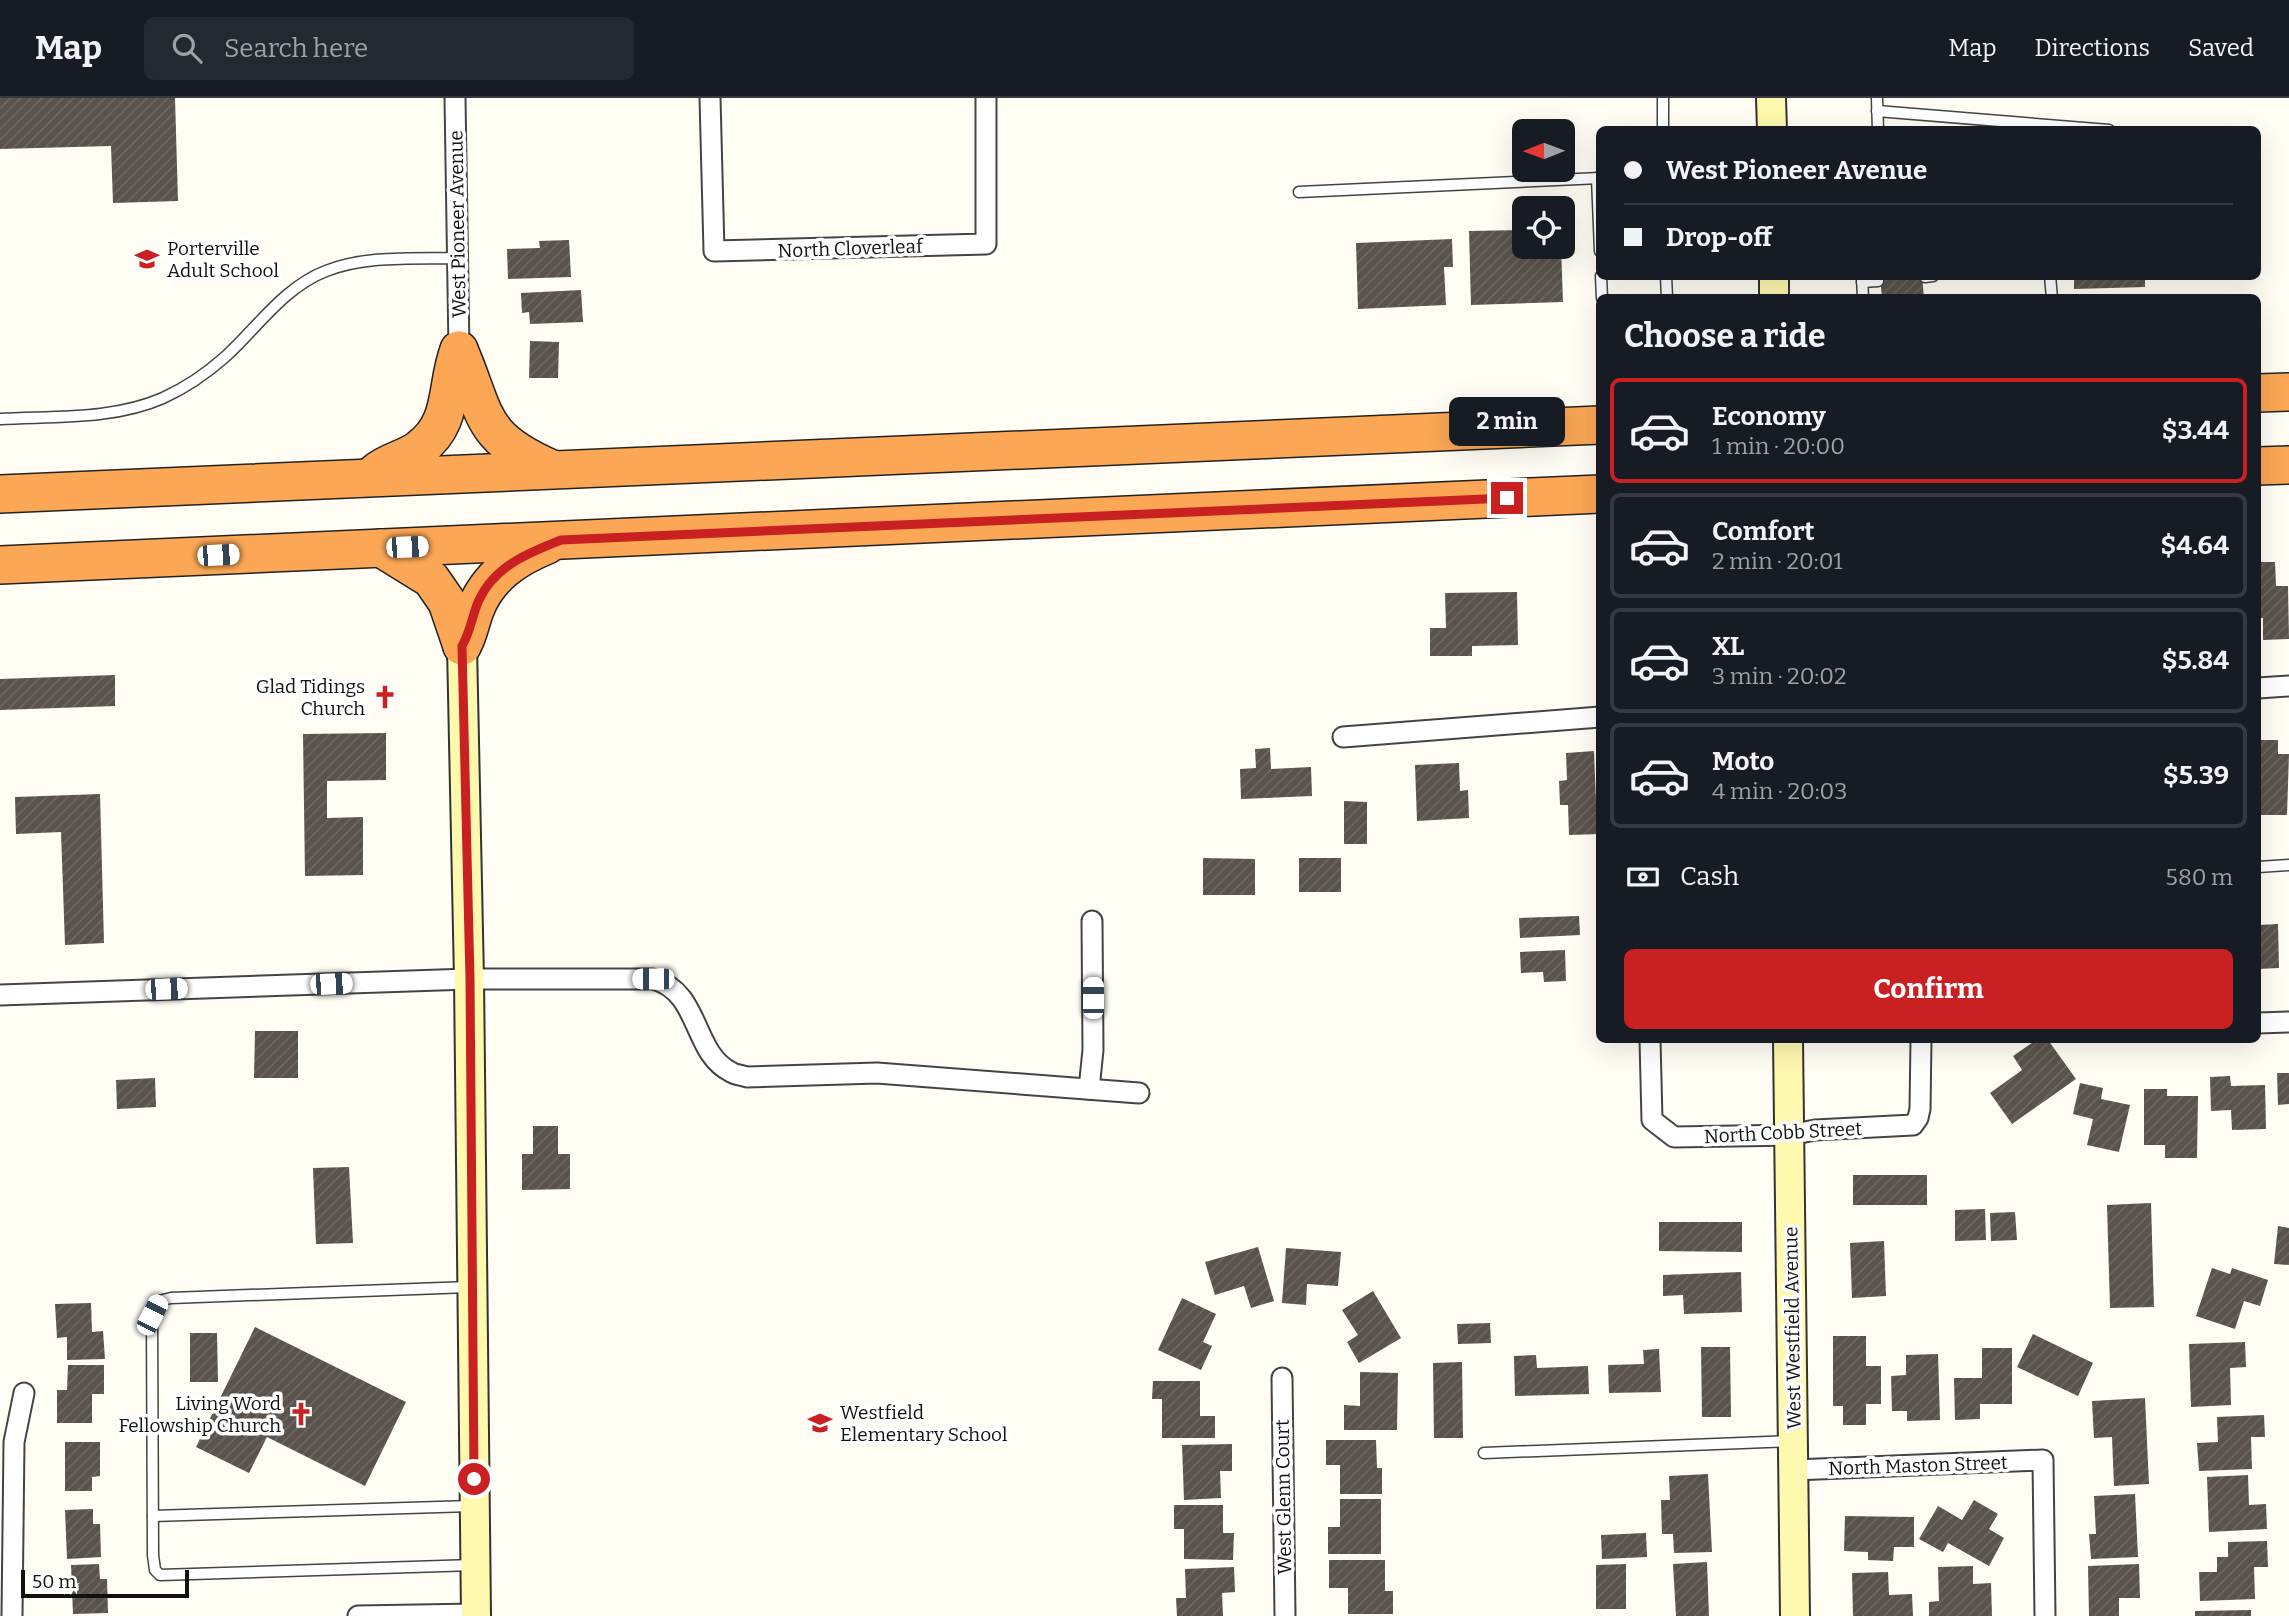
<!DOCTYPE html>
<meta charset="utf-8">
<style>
body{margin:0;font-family:Bitter,serif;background:#242831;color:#f1f3f6;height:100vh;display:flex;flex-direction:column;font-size:26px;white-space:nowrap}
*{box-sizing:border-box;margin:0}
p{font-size:23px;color:#9ea1a6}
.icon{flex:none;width:38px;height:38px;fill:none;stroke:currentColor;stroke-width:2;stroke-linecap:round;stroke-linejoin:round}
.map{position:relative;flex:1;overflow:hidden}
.drawer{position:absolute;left:1596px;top:196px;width:665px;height:749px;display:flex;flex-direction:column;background:#171b24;border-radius:10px;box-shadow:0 7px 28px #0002}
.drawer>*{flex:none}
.guide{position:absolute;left:1596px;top:28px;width:665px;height:154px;border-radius:10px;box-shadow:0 7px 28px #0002;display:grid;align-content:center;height:154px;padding:0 28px;background:#171b24}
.needle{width:46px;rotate:269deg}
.buttons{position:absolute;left:1512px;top:21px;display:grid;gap:14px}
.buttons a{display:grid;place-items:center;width:63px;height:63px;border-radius:10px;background:#171b24;box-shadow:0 7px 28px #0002;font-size:35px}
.scale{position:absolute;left:21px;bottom:18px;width:168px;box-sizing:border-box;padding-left:7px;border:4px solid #111;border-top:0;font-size:19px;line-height:24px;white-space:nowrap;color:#111;-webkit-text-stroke:5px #fff;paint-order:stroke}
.end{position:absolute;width:32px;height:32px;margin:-16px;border:9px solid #c92022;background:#fff;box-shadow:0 0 0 4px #fff}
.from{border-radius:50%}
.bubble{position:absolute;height:49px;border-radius:10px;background:#171b24;box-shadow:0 7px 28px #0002;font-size:23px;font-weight:700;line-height:49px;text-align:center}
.car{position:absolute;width:21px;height:42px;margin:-21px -10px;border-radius:9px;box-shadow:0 0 5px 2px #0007;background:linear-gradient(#fff 24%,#345 0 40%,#fff 0 76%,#345 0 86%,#fff 0)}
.guide b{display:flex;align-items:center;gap:24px;height:66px;font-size:26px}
.guide b+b{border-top:2px solid #363941}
.guide i{width:18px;height:18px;background:#f1f3f6}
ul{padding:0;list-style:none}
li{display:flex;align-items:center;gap:21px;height:105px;margin:0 14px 10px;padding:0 14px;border:4px solid #363941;border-radius:10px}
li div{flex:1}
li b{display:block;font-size:26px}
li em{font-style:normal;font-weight:700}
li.on{border-color:#c92022}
li>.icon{width:63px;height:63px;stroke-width:1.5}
h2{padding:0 28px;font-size:32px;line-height:84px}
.pay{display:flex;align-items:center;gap:18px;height:77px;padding:0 28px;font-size:26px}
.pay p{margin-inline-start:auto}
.primary-button{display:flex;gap:14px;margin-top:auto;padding:14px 28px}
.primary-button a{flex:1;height:80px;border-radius:10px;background:#c92022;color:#fff;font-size:28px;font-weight:700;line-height:80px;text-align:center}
header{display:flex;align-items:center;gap:42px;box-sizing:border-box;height:98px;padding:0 35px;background:#171b24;border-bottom:2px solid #363941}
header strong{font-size:33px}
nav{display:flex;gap:38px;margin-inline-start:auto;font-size:24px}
.search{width:490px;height:63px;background:#242831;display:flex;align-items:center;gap:18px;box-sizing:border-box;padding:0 24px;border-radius:10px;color:#9ea1a6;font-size:26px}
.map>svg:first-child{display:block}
.building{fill:url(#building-hatch)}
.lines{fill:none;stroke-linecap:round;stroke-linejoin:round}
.lane-casing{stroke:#444;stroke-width:13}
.street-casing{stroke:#444;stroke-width:23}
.secondary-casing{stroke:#333;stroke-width:32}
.highway-casing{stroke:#222;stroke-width:40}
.lane{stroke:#fff;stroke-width:10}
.street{stroke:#fff;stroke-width:19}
.secondary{stroke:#fff9af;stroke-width:28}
.highway{stroke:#fba756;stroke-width:37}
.route{stroke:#c92022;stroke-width:9}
.labels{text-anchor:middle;stroke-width:7;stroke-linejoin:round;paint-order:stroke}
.street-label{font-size:19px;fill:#111;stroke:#fff}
.poi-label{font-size:19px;fill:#111;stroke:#fff;text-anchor:start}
</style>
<header>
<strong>Map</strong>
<div class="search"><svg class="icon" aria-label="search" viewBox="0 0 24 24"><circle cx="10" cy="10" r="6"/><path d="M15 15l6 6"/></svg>Search here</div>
<nav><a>Map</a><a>Directions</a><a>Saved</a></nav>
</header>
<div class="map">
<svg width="2289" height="1518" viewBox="0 0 2289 1518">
<defs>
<pattern id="building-hatch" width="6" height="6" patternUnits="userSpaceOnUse" patternTransform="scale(1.75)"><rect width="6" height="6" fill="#5a524c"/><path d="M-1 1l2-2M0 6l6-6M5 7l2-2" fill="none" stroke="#6d6662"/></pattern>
</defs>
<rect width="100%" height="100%" fill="#fffdf4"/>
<g class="building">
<polygon points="0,0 175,0 178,103 113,105 111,48 0,51"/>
<polygon points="1524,132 1524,149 1561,149 1563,204 1471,207 1469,133"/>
<polygon points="1452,141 1453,169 1444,169 1446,207 1358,211 1356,145"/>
<polygon points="569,142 571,179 508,181 507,151 540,150 539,143"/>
<polygon points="1880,178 1922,178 1924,200 1882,200"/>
<polygon points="2074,178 2145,178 2145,189 2074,191"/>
<polygon points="581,192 583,224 530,226 529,214 522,215 521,195"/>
<polygon points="530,243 559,244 558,280 529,280"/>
<polygon points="2258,464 2275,464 2276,488 2288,488 2289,541 2263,542 2263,520 2258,520"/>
<polygon points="1517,494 1518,547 1472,548 1472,558 1430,558 1430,530 1446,530 1445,495"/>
<polygon points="115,577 115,608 0,612 0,581"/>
<polygon points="386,635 386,682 327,683 327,720 363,719 363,777 305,778 303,636"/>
<polygon points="2258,642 2278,642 2278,656 2289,656 2287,717 2258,717"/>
<polygon points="1270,650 1271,671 1311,669 1312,698 1241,701 1240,671 1256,670 1255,651"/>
<polygon points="1594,653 1596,704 1600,704 1600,736 1569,737 1568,707 1560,707 1559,683 1567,682 1566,655"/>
<polygon points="1459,665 1460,693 1468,692 1469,720 1417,723 1415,667"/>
<polygon points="100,696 104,845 65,847 61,734 16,736 15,699"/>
<polygon points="1344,703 1367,704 1367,746 1344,746"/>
<polygon points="1203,760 1255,761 1255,797 1203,797"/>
<rect x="1299" y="760" width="42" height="34"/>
<polygon points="1579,818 1580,837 1520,840 1519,820"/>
<polygon points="2278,826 2279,870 2258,871 2258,827"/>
<polygon points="1565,852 1566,883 1544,884 1543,874 1521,875 1520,854"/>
<polygon points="255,933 298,933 298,980 254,980"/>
<polygon points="2036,942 2048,942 2076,981 2012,1026 1990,995 2022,972 2013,958"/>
<polygon points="2277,975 2289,975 2289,1006 2278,1007"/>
<polygon points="2230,978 2231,988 2265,987 2266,1031 2232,1032 2231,1012 2211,1013 2210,979"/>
<polygon points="155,980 156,1009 117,1011 116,982"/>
<polygon points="2080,985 2103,990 2101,1001 2130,1007 2119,1054 2087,1047 2093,1021 2073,1016"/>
<polygon points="2144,991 2167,991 2167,998 2198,998 2197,1060 2165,1060 2165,1047 2144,1047"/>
<polygon points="533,1028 558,1028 558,1056 570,1056 570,1091 522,1092 522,1056 533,1056"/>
<polygon points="349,1069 353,1145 316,1146 313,1070"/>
<rect x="1853" y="1077" width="74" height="30"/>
<polygon points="2151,1105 2154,1209 2110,1210 2107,1107"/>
<polygon points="1985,1111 1986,1142 1955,1143 1955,1112"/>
<polygon points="2015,1114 2017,1142 1991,1143 1990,1115"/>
<polygon points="1659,1124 1742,1124 1742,1154 1659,1153"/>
<polygon points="2278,1128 2289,1130 2289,1167 2274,1166"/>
<polygon points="1884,1143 1886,1198 1852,1200 1850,1145"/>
<polygon points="1258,1149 1274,1203 1251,1210 1244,1188 1215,1197 1205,1164"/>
<polygon points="1286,1150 1341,1154 1338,1188 1307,1186 1306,1207 1282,1205"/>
<polygon points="2212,1170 2230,1176 2232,1170 2268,1182 2260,1208 2244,1203 2235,1231 2196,1218"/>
<polygon points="1741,1174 1742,1214 1684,1216 1683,1197 1663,1198 1663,1177"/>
<polygon points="1373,1193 1401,1240 1359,1265 1347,1244 1358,1237 1342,1212"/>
<polygon points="1182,1200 1216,1216 1203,1244 1212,1248 1201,1272 1158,1252"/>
<polygon points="91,1205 92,1234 103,1233 105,1261 67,1262 67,1239 57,1240 55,1206"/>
<polygon points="1490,1225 1491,1245 1458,1246 1457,1226"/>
<polygon points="255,1229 406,1304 365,1388 267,1339 249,1375 196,1349"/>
<polygon points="190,1235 217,1235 218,1284 190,1284"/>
<polygon points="2033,1236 2093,1265 2078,1298 2017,1269"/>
<polygon points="1833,1238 1866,1238 1866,1268 1881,1268 1881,1306 1866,1306 1866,1327 1843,1327 1843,1308 1833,1308"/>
<polygon points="2245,1244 2246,1269 2230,1270 2231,1307 2191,1309 2189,1246"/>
<polygon points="1701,1249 1730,1249 1731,1319 1702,1319"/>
<polygon points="1982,1250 2012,1250 2012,1306 1980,1306 1980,1321 1955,1322 1954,1280 1982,1280"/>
<polygon points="1659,1251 1661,1294 1609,1295 1608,1267 1644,1266 1643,1252"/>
<polygon points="1938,1256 1940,1322 1907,1323 1907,1313 1892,1313 1891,1278 1906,1277 1906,1257"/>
<polygon points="1536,1257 1537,1270 1588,1268 1589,1296 1515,1298 1514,1258"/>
<polygon points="1462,1264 1463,1340 1434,1340 1433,1265"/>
<polygon points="68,1267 104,1267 104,1296 92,1296 92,1325 57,1325 57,1292 67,1292"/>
<polygon points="1360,1274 1398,1275 1397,1332 1344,1332 1344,1307 1360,1308"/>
<polygon points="1153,1283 1200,1283 1200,1318 1215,1318 1215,1340 1162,1340 1162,1301 1152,1301"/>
<polygon points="2145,1300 2149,1386 2114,1388 2112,1339 2094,1340 2092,1303"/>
<polygon points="2264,1317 2265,1339 2251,1339 2252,1371 2199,1373 2197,1345 2218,1344 2217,1319"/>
<polygon points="1326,1342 1376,1342 1377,1370 1382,1370 1382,1396 1340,1396 1340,1367 1326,1367"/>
<polygon points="65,1344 100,1344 100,1378 92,1379 92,1393 65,1393"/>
<polygon points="1232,1346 1232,1373 1220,1373 1221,1400 1184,1402 1182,1347"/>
<polygon points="1708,1376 1712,1454 1674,1455 1673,1436 1662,1436 1661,1402 1670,1402 1669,1378"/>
<polygon points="2248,1377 2249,1407 2266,1406 2267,1431 2209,1434 2207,1379"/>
<polygon points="2135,1396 2138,1459 2091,1461 2089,1436 2096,1436 2094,1398"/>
<polygon points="1340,1401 1381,1401 1381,1456 1328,1456 1328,1429 1340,1429"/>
<polygon points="1974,1402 1998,1416 1989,1431 2004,1440 1989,1468 1948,1445 1943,1454 1919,1441 1938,1408 1962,1422"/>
<polygon points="1174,1407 1223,1407 1223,1435 1234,1435 1233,1462 1184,1461 1184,1431 1174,1431"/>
<polygon points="93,1411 93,1426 100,1426 101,1459 67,1461 65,1412"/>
<polygon points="1845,1418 1914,1419 1914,1449 1894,1449 1893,1463 1868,1462 1868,1454 1844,1453"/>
<polygon points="1646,1435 1647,1459 1602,1461 1601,1437"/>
<polygon points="2267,1443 2268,1469 2254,1469 2255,1501 2200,1503 2199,1474 2217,1474 2217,1459 2228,1459 2228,1444"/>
<polygon points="1329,1462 1385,1462 1385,1493 1393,1493 1393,1516 1348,1516 1348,1490 1329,1490"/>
<polygon points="1707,1464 1709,1518 1676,1518 1673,1466"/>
<polygon points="99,1466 100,1481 107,1481 108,1515 73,1516 71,1467"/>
<polygon points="1626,1466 1626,1511 1596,1511 1596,1467"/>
<polygon points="2139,1466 2140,1500 2119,1500 2119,1518 2089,1518 2088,1468"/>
<polygon points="1973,1468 1973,1486 1991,1485 1992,1518 1929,1518 1929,1504 1939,1503 1938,1469"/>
<polygon points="1234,1469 1235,1494 1222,1495 1223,1518 1177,1518 1176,1500 1186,1500 1185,1471"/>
<polygon points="1888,1474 1889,1497 1912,1496 1913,1518 1853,1518 1852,1475"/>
<polygon points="2251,1512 2251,1518 2195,1518 2195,1513"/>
</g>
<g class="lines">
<g class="lane-casing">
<g id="lane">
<polyline points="1663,0 1663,32"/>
<polyline points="1877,0 1878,32"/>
<polyline points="1877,13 2109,32"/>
<polyline points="1597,80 1600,153"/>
<polyline points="1299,94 1600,80"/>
<polyline points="1601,178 1602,200"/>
<polyline points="1666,178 1667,200"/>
<polyline points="1862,178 1863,200"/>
<polyline points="2050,178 2052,200"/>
<polyline points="1925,179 1933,178"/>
<polyline points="1862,184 1878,183"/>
<path d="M 0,321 C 54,318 113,322 163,300 C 185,290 207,275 225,259 C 257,230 284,189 326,173 C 366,157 415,161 458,160"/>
<polyline points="2258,769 2289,767"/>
<polyline points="469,1189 171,1200 159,1203 152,1217 153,1457 155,1472 160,1477 474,1467"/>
<polyline points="1484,1355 1790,1343"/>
<polyline points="153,1418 471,1408"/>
</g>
</g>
<g class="street-casing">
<g id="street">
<polyline points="455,0 459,252"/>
<polyline points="710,0 714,153 986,146 986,0"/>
<polyline points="2258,590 2289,588"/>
<polyline points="1343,639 1600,619"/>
<path d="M 0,897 L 469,881 L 653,881 C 701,894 692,955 731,974 C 735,977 742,977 747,979 L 877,975 L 1139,995"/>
<polyline points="2258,925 2289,924"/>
<polyline points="1650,942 1652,1022 1674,1039 1790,1037 1815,1032 1913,1027 1918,1020 1920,1011 1921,942"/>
<polyline points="1089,991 1093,952 1092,823"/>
<polyline points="1282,1280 1285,1518"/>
<polyline points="1794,1372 2043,1362 2045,1518"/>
<polyline points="12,1518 14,1344 24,1295"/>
<polyline points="358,1518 476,1516"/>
</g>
</g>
<g class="secondary-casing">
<g id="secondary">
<polyline points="1771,0 1772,32"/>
<polyline points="1774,178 1774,200"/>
<polyline points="462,548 469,881 476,1518"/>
<polyline points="1788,942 1795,1518"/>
</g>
</g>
<g class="highway-casing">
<g id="highway">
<path d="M 459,252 C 487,317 478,339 552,371"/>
<polyline points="2258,295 2289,294"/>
<polyline points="2258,368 2289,367"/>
<path d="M 376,374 C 389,363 406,361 419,351 C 455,325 445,288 459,252"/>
<polyline points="0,396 1600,327"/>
<polyline points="381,450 431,481 447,504 462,548"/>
<polyline points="0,467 1600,396"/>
<path d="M 462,548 C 469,536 470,525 475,512 C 488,478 515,460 547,447"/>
</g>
</g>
<use href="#lane" class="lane"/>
<use href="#street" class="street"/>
<use href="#secondary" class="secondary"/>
<use href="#highway" class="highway"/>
</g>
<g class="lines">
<path class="route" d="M 474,1381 L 470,881 L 462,548 C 471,533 472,517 479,502 C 495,468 528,455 561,442 L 1507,400"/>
</g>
<defs>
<g id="school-bare" transform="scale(1.89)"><path d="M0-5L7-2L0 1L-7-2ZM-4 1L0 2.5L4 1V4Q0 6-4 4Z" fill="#c92022" stroke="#fff" stroke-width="2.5" paint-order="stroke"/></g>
<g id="church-bare" transform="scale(1.89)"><path d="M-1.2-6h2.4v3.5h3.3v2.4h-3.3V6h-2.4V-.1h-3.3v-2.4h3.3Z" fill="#c92022" stroke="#fff" stroke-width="2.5" paint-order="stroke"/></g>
</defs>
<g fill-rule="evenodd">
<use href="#school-bare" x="147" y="161"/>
<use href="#church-bare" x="385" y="599"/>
<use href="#church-bare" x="301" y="1316"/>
<use href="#school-bare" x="820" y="1325"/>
</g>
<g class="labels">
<g class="street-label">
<text transform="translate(457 126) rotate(-91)" y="7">West Pioneer Avenue</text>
<text transform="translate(850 150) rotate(-2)" y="7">North Cloverleaf</text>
<text transform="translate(1783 1034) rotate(-3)" y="7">North Cobb Street</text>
<text transform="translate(1792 1230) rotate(-91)" y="7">West Westfield Avenue</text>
<text transform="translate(1918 1367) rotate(-2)" y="7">North Maston Street</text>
<text transform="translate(1283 1399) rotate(-91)" y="7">West Glenn Court</text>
</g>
<g class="poi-label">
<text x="167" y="157">Porterville<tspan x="167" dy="22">Adult School</tspan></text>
<text x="365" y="595" text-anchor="end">Glad Tidings<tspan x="365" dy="22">Church</tspan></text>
<text x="281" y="1312" text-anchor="end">Living Word<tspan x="281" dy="22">Fellowship Church</tspan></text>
<text x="840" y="1321">Westfield<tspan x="840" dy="22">Elementary School</tspan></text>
</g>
</g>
</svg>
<div class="buttons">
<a><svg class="needle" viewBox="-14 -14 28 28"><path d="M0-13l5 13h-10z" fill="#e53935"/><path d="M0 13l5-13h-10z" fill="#9ea1a6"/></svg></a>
<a><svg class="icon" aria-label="locate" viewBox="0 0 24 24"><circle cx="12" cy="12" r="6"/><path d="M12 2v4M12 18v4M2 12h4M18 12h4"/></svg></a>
</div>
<div class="scale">50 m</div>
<i class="end from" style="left:474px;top:1381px"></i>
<i class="end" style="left:1507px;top:400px"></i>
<div class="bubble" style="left:1449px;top:299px;width:116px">2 min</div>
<i class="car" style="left:407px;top:449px;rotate:88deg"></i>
<i class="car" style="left:218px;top:457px;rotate:87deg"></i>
<i class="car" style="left:653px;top:881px;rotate:270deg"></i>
<i class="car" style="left:331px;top:886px;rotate:88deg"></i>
<i class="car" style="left:166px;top:891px;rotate:88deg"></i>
<i class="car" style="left:1093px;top:900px;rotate:0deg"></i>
<i class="car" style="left:152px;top:1217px;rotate:27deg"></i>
<div class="guide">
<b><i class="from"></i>West Pioneer Avenue</b>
<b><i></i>Drop-off</b>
</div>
<section class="drawer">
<h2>Choose a ride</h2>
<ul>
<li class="on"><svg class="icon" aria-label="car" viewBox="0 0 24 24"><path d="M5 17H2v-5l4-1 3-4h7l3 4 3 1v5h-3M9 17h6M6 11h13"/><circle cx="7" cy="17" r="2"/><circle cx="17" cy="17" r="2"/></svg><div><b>Economy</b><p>1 min · 20:00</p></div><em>$3.44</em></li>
<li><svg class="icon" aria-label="car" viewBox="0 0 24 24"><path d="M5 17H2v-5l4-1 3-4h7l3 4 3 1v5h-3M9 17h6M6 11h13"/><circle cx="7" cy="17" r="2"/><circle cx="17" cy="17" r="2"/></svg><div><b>Comfort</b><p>2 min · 20:01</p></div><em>$4.64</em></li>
<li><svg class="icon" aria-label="car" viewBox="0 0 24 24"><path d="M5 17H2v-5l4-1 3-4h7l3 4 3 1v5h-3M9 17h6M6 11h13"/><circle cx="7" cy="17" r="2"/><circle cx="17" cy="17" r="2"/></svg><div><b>XL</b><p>3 min · 20:02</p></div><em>$5.84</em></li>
<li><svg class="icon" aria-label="car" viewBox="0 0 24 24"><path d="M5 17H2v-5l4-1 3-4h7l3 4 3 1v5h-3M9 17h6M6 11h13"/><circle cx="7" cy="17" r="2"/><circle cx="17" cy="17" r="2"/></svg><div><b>Moto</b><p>4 min · 20:03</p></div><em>$5.39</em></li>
</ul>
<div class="pay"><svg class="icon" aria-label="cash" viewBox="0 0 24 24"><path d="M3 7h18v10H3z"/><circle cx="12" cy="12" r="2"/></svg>Cash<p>580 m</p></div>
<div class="primary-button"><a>Confirm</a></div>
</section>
</div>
